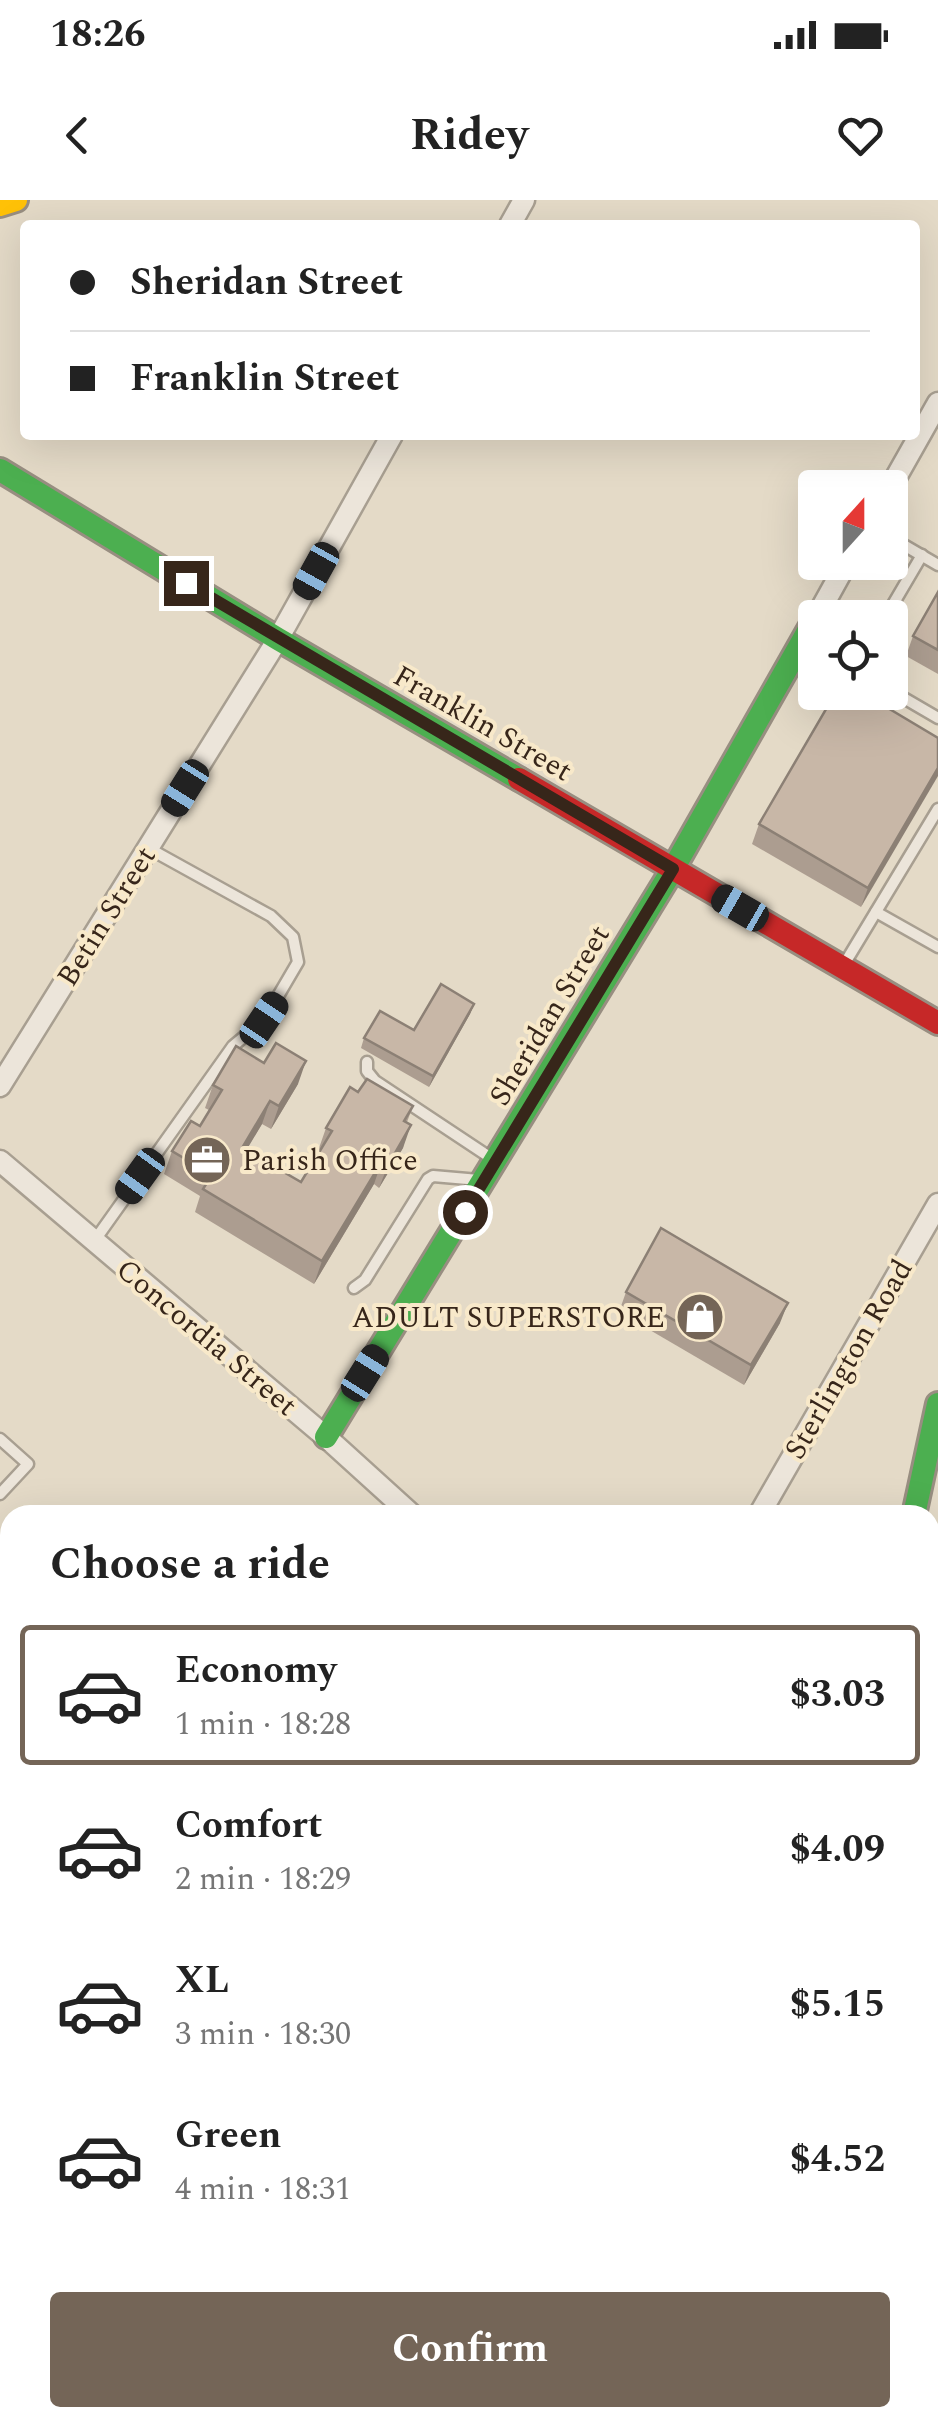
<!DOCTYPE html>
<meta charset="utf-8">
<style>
body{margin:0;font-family:Spectral,serif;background:#f6f6f6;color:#222;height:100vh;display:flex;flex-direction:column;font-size:38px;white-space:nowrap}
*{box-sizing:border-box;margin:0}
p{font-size:32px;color:#767676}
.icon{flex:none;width:55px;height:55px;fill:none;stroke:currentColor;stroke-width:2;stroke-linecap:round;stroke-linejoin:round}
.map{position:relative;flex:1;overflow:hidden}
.drawer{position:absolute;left:0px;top:1305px;width:940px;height:922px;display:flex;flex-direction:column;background:#fff;border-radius:30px 30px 0 0;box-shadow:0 10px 40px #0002}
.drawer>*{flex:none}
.top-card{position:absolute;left:20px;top:20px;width:900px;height:220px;border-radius:10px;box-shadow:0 10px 40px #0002;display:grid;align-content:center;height:220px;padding:0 50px;background:#fff}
.needle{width:65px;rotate:21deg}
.fabs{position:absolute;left:798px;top:270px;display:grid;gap:20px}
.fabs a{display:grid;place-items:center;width:110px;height:110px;border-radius:10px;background:#fff;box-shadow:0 10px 40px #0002;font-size:50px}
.end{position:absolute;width:45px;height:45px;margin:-22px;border:12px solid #37261a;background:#fff;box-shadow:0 0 0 5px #fff}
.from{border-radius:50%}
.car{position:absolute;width:30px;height:60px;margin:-30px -15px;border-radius:12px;box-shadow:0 0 8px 2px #0007;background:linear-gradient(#222 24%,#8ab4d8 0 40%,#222 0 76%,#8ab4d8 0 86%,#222 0)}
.top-card b{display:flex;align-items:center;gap:35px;height:95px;font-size:38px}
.top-card b+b{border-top:2px solid #e0e0e0}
.top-card i{width:25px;height:25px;background:#222}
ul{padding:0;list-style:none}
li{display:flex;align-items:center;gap:30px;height:140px;margin:0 20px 15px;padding:0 30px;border:5px solid transparent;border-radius:10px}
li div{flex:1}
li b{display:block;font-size:38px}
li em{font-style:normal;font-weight:700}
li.on{border-color:#746557}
li>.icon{width:90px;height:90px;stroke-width:1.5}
h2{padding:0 50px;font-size:45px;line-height:120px}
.cta{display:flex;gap:20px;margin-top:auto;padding:20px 50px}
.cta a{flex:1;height:115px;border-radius:10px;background:#746557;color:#fff;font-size:40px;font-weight:700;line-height:115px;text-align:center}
.status{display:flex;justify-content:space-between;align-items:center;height:70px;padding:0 50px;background:#fff;direction:ltr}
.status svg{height:28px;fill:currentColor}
header{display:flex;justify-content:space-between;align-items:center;height:130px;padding:0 50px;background:#fff;font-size:45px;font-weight:700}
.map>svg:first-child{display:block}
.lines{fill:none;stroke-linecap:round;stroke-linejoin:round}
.lane-casing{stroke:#a89f91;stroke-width:15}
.street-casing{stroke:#a89f91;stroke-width:25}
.fast-casing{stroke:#988e81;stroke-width:28}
.slow-casing{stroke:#988e81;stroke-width:28}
.jam-casing{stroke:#988e81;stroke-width:28}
.lane{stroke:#ece5da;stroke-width:10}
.street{stroke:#ece5da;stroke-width:20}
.fast{stroke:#4caf50;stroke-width:22}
.slow{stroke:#ffc107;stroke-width:22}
.jam{stroke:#c62828;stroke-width:22}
.wall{fill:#ac9d90}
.shaded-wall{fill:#8c8075}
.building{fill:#c8b7a7;stroke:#8c8075;stroke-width:2.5}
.route{stroke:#37261a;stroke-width:12}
.labels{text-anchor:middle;stroke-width:8;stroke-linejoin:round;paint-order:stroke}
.street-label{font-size:30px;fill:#37261a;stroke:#f8e9ca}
.poi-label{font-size:30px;fill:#37261a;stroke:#f8e9ca;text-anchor:start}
</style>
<div class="status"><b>18:26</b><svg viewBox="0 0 49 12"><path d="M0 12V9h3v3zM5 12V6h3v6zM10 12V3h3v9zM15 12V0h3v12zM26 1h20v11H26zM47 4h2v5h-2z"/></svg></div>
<header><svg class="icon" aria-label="back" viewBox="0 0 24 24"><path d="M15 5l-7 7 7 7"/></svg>Ridey<svg class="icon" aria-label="heart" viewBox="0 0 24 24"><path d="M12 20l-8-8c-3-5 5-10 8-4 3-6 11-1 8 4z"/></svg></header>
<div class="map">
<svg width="938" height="2226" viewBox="0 0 938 2226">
<rect width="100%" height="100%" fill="#e4dac7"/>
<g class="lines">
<g class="lane-casing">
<g id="lane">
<polyline points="890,337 938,365"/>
<polyline points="885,418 922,355"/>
<polyline points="890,490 938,518"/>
<polyline points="876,712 938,747"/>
<polyline points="845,763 938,609"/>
<polyline points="367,862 367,871 375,881 491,958"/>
<polyline points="95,1040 233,846 264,820 298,762 293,737 271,716 148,648"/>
<polyline points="354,1088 365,1080 428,979 433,976 479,980"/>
<polyline points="0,1239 28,1264 0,1294"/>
<polyline points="0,1477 10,1464"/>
<polyline points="0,1654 10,1642"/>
<polyline points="0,1758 10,1746"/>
<polyline points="0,1805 10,1792"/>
</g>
</g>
<g class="street-casing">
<g id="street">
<polyline points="510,25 524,0"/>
<polyline points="890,288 938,203"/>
<polyline points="816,418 847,362"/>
<polyline points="0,886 278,439 392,235"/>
<polyline points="0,961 326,1237 412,1315"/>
<polyline points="759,1315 938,1004"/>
<polyline points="421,2218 422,2226"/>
<polyline points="836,2218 837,2226"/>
</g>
</g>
<g class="fast-casing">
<g id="fast">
<polyline points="0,270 278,439 519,579"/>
<polyline points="326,1237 673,669 815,419"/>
<polyline points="914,1315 938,1204"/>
<polyline points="930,1726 938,1736"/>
<polyline points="0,1967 10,1966"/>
</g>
</g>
<g class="slow-casing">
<g id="slow">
<polyline points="0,5 16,0"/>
<polyline points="930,1896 938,1895"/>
</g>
</g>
<g class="jam-casing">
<g id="jam">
<polyline points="519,579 938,823"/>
<polyline points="0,1570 10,1578"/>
<polyline points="930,1845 938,1844"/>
<polyline points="930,1951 938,2082"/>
</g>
</g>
<use href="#lane" class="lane"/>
<use href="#street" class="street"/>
<use href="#fast" class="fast"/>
<use href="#slow" class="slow"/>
<use href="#jam" class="jam"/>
</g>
<g class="wall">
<polygon points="938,392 938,474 906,456 913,436"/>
<polygon points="938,538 861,707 752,644 759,624"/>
<polygon points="474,804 470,814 429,887 361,848 364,838 414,830"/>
<polygon points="264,863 298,884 271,929 262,924 246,950 301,982 319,952 318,951 326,928 358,892 413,906 407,922 403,948 379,988 374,984 314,1084 195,1012 200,996 164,974 172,951 200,926 209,910 205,908 213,885"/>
<polygon points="626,1092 780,1123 744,1185 619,1112"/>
</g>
<g class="shaded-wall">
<polygon points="938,568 938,576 861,707 868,688"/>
<polygon points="474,804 470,814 429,887 433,876"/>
<polygon points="306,861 298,884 271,929 279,906"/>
<polygon points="270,901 262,924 234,971 242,948"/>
<polygon points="411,925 403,948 379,988 388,965"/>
<polygon points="382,961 374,984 314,1084 322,1061"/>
<polygon points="788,1103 780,1123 744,1185 751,1165"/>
</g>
<g class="building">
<polygon points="938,392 938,450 913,436"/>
<polygon points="836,492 861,492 938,538 938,568 868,688 759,624"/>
<polygon points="441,784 474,804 433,876 364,838 380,811 414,830"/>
<polygon points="276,843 306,861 279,906 270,901 242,948 301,982 332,931 326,928 350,887 358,892 367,879 413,906 404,921 411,925 388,965 382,961 322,1061 203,989 212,975 172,951 191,921 200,926 222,890 213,885 236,846 264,863"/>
<polygon points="661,1028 788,1103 751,1165 626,1092"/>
</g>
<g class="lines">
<polyline class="route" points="186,383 673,669 465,1012"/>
</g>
<defs>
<g id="office-disc" transform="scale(2.5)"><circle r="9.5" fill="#746557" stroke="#f8e9ca"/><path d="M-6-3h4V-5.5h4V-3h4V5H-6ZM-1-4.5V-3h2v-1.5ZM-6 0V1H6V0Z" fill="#fff"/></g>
<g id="shop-disc" transform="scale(2.5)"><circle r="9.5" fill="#746557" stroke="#f8e9ca"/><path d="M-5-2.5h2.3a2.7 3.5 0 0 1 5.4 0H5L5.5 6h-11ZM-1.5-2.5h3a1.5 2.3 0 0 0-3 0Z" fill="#fff"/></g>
</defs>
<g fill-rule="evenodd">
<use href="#office-disc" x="207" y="960"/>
<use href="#shop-disc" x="700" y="1117"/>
</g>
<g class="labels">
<g class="street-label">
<text transform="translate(483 523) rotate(30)" y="10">Franklin Street</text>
<text transform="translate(106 716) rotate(-58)" y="10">Betin Street</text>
<text transform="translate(549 815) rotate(-59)" y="10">Sheridan Street</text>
<text transform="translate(207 1137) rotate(40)" y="10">Concordia Street</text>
<text transform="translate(848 1159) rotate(-60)" y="10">Sterlington Road</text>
</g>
<g class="poi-label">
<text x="242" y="970">Parish Office</text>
<text x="665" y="1127" text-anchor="end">ADULT SUPERSTORE</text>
</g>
</g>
</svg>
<div class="fabs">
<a><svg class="needle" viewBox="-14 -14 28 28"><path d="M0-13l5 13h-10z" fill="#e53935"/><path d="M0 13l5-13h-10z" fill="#767676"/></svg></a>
<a><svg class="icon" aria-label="locate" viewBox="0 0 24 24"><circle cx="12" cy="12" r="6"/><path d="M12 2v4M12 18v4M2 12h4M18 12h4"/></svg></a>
</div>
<i class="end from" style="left:465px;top:1012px"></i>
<i class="end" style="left:186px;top:383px"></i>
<i class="car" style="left:316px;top:371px;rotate:209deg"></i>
<i class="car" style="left:185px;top:588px;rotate:212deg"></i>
<i class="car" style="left:740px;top:708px;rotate:300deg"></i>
<i class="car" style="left:264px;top:820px;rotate:34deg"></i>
<i class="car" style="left:140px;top:976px;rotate:216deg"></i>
<i class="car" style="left:365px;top:1173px;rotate:32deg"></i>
<div class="top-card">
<b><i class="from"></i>Sheridan Street</b>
<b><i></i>Franklin Street</b>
</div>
<section class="drawer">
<h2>Choose a ride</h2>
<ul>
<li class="on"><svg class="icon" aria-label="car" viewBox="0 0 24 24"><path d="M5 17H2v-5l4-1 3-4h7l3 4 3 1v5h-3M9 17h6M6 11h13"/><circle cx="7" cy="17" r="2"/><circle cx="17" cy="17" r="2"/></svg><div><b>Economy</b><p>1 min · 18:28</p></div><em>$3.03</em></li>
<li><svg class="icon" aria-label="car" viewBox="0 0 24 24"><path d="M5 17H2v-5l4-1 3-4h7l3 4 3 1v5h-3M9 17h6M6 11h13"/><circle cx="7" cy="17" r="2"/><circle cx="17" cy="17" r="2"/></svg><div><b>Comfort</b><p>2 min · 18:29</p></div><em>$4.09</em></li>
<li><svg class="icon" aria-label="car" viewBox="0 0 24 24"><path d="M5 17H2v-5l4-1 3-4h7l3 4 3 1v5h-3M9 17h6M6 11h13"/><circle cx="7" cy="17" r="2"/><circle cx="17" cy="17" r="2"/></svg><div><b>XL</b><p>3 min · 18:30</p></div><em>$5.15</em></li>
<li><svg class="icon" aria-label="car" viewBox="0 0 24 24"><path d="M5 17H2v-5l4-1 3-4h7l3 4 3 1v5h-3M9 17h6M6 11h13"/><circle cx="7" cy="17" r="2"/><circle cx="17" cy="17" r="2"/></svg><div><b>Green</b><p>4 min · 18:31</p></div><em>$4.52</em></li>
</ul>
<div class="cta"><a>Confirm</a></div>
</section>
</div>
